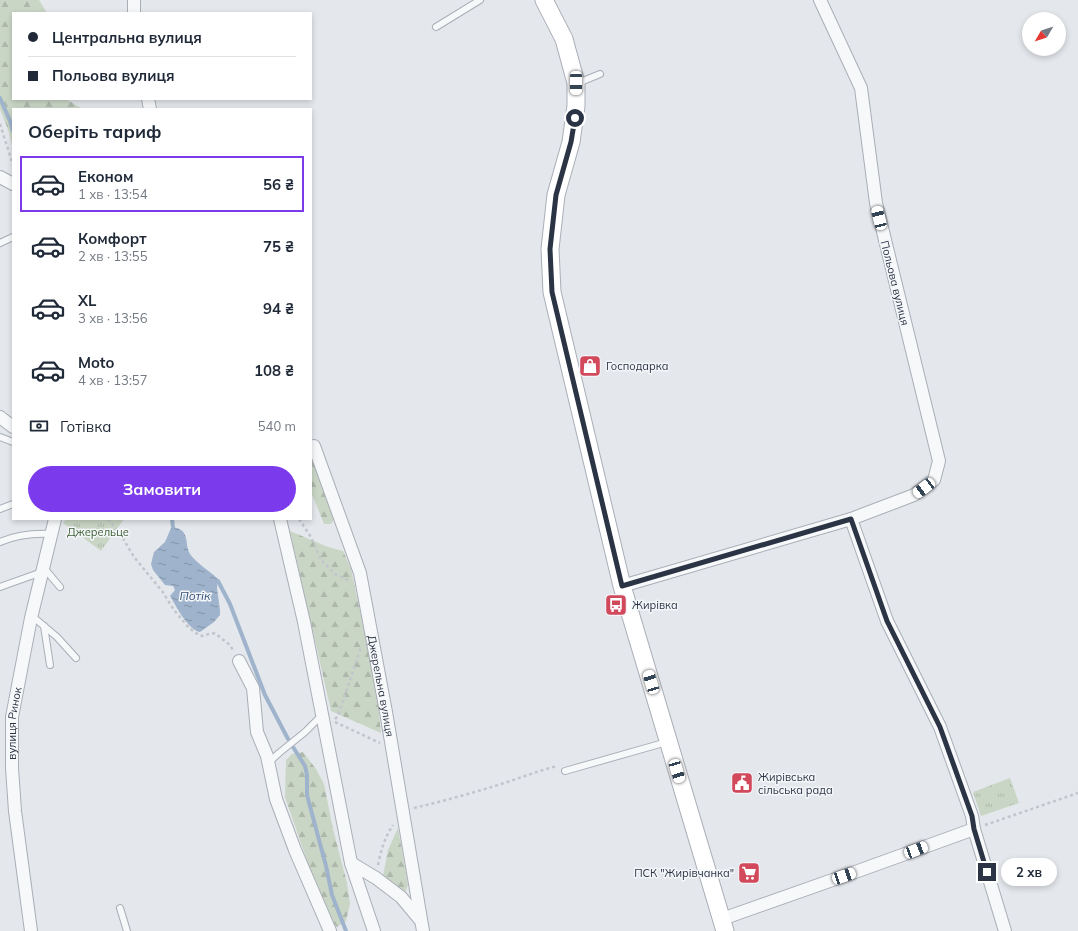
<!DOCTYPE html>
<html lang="uk">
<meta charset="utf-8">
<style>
body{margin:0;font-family:Mulish,sans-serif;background:#f6f6f7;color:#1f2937;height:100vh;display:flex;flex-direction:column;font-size:15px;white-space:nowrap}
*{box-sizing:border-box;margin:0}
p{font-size:13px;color:#747a83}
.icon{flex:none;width:22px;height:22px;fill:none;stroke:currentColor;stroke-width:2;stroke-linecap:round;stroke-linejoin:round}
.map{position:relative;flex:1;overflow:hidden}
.drawer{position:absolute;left:12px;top:108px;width:300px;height:412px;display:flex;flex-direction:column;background:#fff;border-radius:0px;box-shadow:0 2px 6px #0003}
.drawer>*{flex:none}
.guide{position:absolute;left:12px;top:12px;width:300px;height:88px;border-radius:0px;box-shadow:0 2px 6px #0003;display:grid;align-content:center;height:88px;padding:0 16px;background:#fff}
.needle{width:26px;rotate:231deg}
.fabs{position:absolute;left:1022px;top:12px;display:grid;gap:8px}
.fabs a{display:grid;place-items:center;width:44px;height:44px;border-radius:50%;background:#fff;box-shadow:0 2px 6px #0003;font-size:20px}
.end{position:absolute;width:18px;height:18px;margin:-9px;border:5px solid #2b3445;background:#fff;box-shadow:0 0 0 2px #fff}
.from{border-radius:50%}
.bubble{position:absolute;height:28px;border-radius:14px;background:#fff;box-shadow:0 2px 6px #0003;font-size:13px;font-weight:700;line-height:28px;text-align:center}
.car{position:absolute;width:12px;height:24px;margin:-12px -6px;border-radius:5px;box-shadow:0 0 3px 1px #0007;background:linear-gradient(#fff 24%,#345 0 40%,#fff 0 76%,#345 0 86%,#fff 0)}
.guide b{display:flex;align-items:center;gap:14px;height:38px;font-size:15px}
.guide b+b{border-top:1px solid #e0e1e3}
.guide i{width:10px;height:10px;background:#1f2937}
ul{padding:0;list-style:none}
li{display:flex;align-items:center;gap:12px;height:56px;margin:0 8px 6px;padding:0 8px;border:2px solid transparent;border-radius:0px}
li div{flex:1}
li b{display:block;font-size:15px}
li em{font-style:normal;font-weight:700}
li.selected{border-color:#7c3aed}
li>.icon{width:36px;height:36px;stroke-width:1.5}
h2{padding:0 16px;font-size:18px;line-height:48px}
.pay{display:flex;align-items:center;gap:10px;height:44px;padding:0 16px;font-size:15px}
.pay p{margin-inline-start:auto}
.primary-button{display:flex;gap:8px;margin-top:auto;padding:8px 16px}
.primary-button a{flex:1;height:46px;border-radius:24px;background:#7c3aed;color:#fff;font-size:16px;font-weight:700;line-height:46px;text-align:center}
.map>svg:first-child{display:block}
.forest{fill:url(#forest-firs)}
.park{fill:url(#park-tufts)}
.water{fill:url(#water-ripples)}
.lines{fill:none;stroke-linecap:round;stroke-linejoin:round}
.stream{stroke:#9fb4cc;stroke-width:4}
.lane-casing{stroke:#a9aeb7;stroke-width:8}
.street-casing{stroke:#a9aeb7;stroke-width:14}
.secondary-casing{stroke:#a9aeb7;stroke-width:19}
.path{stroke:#c2c5cb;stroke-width:2.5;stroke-dasharray:3 3;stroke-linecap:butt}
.lane{stroke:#f7f8fa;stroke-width:6}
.street{stroke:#f7f8fa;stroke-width:12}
.secondary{stroke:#fff;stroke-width:17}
.route{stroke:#2b3445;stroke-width:5}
.labels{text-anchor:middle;stroke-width:3;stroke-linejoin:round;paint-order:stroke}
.street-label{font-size:11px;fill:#2b3445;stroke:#f4f6f9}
.poi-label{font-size:11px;fill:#2b3445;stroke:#f4f6f9;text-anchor:start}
.park-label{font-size:11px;fill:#3f6138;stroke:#f4f6f9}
.water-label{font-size:12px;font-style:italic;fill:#34527a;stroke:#f4f6f9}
</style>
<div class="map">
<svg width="1078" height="931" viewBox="0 0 1078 931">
<defs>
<pattern id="forest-firs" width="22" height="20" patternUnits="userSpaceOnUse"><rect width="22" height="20" fill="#c9d6c5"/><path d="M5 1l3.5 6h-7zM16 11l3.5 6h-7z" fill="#adb8ab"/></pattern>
<pattern id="park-tufts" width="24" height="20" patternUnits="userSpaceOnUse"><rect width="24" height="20" fill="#c9d6c5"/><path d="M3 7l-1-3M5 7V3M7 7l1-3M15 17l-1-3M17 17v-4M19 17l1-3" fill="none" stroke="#adb8ab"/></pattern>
<pattern id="water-ripples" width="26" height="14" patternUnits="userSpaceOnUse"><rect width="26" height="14" fill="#9fb4cc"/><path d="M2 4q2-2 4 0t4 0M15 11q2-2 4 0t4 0" fill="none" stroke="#8293a7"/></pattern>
</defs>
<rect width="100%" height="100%" fill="#e4e7ec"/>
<g class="forest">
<polygon points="0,0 39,0 47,13 13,13 13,99 66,99 81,108 73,109 13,109 13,150 9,132 0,109"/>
<polygon points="311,442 334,520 331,524 324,524 311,492"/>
<polygon points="290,531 328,547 343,551 351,569 376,686 381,733 331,711"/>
<polygon points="303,752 316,769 324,784 333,829 347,883 350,904 346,921 337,927 332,922 315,884 285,797 286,760 292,754"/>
<polygon points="398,828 408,885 405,893 397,891 382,881 388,850"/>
</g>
<g class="park">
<polygon points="66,519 124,519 101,551 63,523"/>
<polygon points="1010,778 1019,803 981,816 973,792"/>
</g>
<path class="water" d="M 173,527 C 191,530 184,544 190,554 C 196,563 210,571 218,579 L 217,588 L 220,610 L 220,615 L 214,622 L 200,632 C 188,630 176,606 170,596 L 175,590 L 173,586 L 165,585 L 153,570 L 151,564 L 154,552 L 165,542 L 171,528 Z"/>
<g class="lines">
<g class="stream">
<polyline points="0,98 10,121 13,131"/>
<polyline points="172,519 173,527"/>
<polyline points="218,581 230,604 265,695 288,739"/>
<polyline points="293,747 305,766 307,775 307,795 326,866 332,895 346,931"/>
</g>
<g class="lane-casing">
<g id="lane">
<polyline points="436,27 480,0"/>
<polyline points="578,83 600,74"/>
<polyline points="0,243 13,237"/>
<polyline points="0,437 13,442"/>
<polyline points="0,509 13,504"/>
<path d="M 0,542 C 16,535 34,533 52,534"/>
<polyline points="44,568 60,587"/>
<polyline points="0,587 42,572"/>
<polyline points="32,616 57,637 76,658"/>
<polyline points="44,626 50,665"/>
<polyline points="268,763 279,753 305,732 322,715"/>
<polyline points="565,771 667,742"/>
<polyline points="120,908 127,931"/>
</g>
</g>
<g class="street-casing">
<g id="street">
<polyline points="134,13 134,0"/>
<polyline points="148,99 150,109"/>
<polyline points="0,177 13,184"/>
<polyline points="0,417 13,427"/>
<path id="s1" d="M 314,446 L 360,573 L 386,712 L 423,931"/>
<polyline points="280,519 304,622 351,863 374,931"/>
<polyline points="851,519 887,621 940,727 972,816 974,829 1005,931"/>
<polyline points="622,586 851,519 914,495 934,480 939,461 876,203 861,88 820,0"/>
<polyline points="239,661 253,688 257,732 267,756 276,799 295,850 330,931"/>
<polyline points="351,863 376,878 401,897 421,921"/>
<polyline points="722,919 858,871 974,829"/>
<path id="s2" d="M 31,931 L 15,811 L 12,768 L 12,717 L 31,618 L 55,519"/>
</g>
</g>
<g class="secondary-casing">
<polyline id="secondary" points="544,0 564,39 576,83 576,106 571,142 556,195 550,249 552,292 622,586 725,931"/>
</g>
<g class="path">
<polyline points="0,124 13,165"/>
<polyline points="108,519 121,535 134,557 162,591 174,610 189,628 199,635 202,636 212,633 216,634 230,645 234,652"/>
<polyline points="299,519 311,537 321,560 335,574 348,580"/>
<polyline points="335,719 338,716 361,647"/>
<polyline points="335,722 380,743"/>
<path d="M 414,808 C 443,801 473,793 501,784 C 520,778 538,771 557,766"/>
<polyline points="985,825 1078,793"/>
<path d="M 378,865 C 381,850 385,837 393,825"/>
</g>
<use href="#lane" class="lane"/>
<use href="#street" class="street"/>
<use href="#secondary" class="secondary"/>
</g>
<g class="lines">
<polyline class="route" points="575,118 571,142 556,195 550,249 552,292 622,586 851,519 887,621 940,727 972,816 974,829 987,872"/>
</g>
<defs>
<g id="shop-square" transform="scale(1.15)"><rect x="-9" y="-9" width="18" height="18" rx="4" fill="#d1495b" stroke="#f4f6f9"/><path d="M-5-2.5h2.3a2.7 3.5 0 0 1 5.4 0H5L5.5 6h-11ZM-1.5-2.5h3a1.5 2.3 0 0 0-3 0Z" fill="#fff"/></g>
<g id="bus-square" transform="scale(1.15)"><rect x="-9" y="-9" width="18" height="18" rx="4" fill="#d1495b" stroke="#f4f6f9"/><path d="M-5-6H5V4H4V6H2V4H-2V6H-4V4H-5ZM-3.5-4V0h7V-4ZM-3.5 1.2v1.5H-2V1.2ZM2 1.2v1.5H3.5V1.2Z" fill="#fff"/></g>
<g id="civic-square" transform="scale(1.15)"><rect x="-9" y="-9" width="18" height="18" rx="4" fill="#d1495b" stroke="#f4f6f9"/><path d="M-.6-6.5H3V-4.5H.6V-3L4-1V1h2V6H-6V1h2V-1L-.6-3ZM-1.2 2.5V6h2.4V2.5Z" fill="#fff"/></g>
<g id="supermarket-square" transform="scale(1.15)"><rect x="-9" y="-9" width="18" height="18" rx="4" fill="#d1495b" stroke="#f4f6f9"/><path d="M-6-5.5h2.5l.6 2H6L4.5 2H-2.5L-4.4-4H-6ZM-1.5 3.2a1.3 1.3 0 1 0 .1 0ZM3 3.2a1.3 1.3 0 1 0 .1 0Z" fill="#fff"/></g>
</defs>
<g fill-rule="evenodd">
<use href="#shop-square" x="590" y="366"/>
<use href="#bus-square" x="616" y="605"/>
<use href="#civic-square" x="742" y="783"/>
<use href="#supermarket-square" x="749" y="873"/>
</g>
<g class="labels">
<g class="street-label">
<text transform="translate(895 283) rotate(76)" y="4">Польова вулиця</text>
<text dy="4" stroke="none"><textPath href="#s1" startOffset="250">Джерельна вулиця</textPath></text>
<text dy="4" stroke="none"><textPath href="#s2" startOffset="209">вулиця Ринок</textPath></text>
</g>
<g class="poi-label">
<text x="606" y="370">Господарка</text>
<text x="632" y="609">Жирівка</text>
<text x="758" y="781">Жирівська<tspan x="758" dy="13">сільська рада</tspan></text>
<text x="734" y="877" text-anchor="end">ПСК "Жирівчанка"</text>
</g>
<g class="park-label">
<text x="98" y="536">Джерельце</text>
</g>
<g class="water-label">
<text x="195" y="600">Потік</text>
</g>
</g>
</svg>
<div class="fabs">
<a><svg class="needle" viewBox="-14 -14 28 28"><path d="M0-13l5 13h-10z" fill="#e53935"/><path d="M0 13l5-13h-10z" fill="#747a83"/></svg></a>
</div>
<i class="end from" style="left:575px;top:118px"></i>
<i class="end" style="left:987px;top:872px"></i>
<div class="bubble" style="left:1001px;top:858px;width:56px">2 хв</div>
<i class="car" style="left:576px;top:83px;rotate:180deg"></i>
<i class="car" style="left:879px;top:218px;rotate:346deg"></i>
<i class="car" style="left:924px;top:488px;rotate:233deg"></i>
<i class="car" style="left:651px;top:682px;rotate:343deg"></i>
<i class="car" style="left:677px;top:771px;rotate:163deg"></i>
<i class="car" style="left:916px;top:850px;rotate:69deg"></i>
<i class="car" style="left:844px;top:876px;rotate:71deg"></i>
<div class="guide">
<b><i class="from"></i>Центральна вулиця</b>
<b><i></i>Польова вулиця</b>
</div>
<section class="drawer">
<h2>Оберіть тариф</h2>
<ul>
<li class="selected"><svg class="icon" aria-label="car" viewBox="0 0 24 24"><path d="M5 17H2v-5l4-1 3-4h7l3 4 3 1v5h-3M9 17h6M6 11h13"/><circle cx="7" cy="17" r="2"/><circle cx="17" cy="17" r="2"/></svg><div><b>Економ</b><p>1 хв · 13:54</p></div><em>56 ₴</em></li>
<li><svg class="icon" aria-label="car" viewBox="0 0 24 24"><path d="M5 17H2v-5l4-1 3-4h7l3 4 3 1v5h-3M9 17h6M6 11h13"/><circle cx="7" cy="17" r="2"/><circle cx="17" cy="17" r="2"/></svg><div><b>Комфорт</b><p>2 хв · 13:55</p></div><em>75 ₴</em></li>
<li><svg class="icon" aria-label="car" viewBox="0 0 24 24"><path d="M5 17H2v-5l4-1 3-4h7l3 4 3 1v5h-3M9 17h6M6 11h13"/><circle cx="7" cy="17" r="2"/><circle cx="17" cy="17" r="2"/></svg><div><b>XL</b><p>3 хв · 13:56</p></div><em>94 ₴</em></li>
<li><svg class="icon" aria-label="car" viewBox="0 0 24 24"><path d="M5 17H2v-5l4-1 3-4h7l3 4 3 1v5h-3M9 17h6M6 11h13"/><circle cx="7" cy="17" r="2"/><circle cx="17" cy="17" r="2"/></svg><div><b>Moto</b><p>4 хв · 13:57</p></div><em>108 ₴</em></li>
</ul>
<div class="pay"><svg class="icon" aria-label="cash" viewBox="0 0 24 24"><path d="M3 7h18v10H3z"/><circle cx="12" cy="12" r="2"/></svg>Готівка<p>540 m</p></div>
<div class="primary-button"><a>Замовити</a></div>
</section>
</div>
